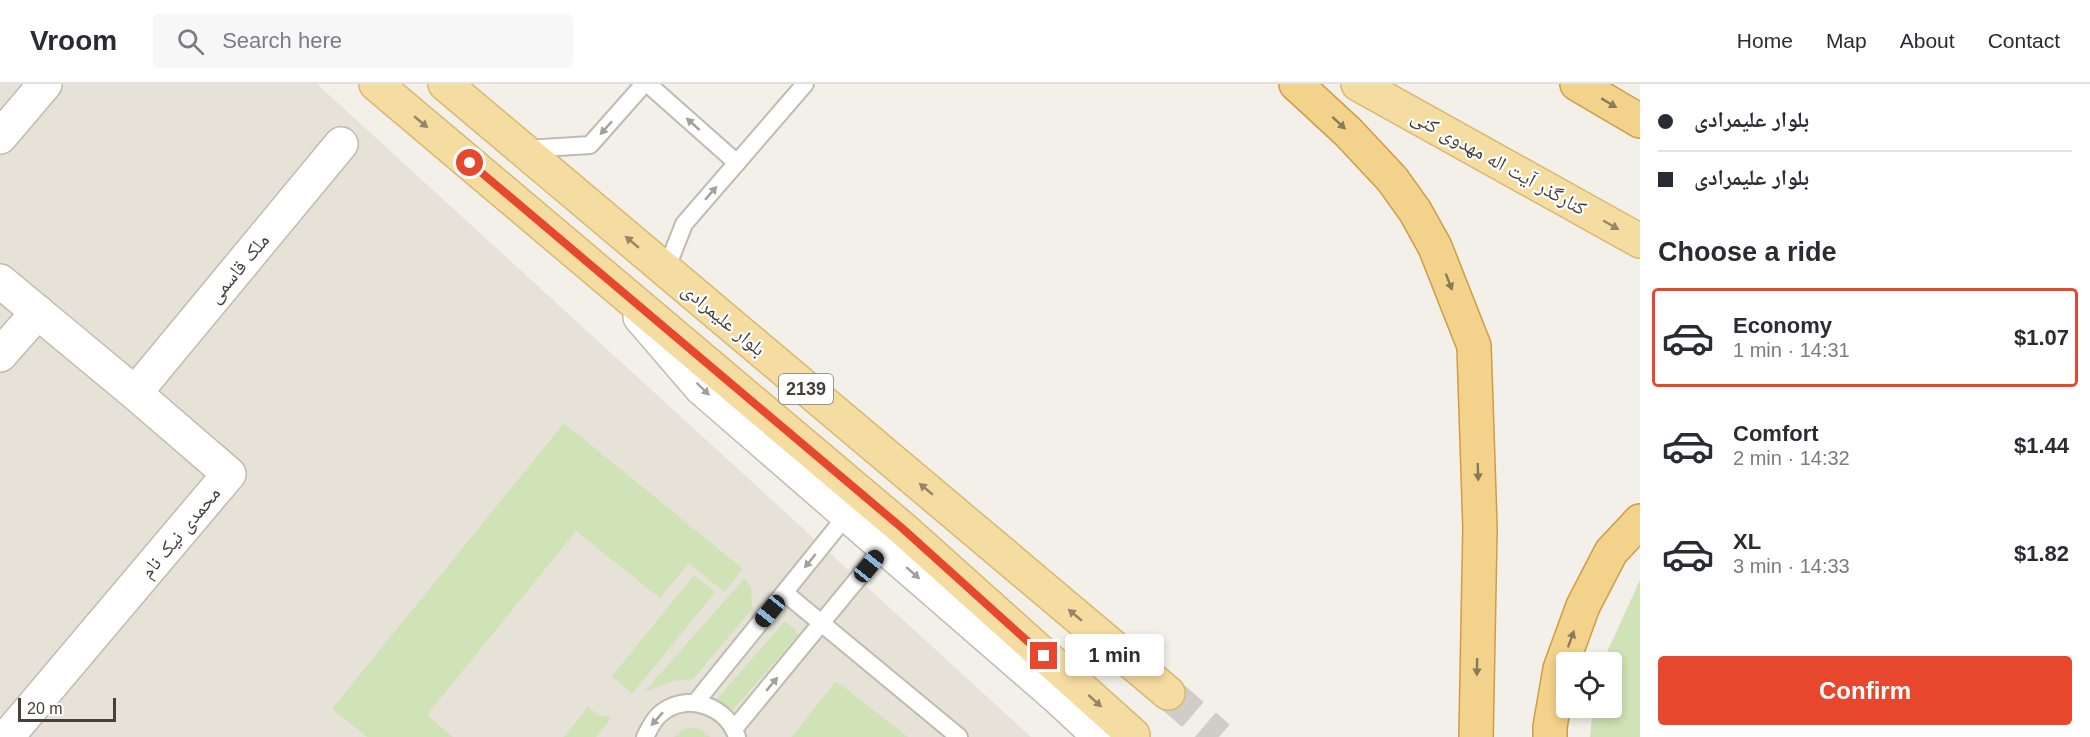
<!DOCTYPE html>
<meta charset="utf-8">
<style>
body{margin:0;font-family:Arial,"Noto Naskh Arabic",sans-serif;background:#f7f7f7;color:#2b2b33;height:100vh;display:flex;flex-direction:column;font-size:22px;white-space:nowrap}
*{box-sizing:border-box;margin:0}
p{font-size:20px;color:#7c7c81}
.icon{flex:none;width:33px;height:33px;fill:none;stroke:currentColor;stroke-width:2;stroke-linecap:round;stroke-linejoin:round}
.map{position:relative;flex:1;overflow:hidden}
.sheet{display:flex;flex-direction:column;background:#fff;width:450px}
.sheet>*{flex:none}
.top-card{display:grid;align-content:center;height:132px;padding:0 18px;background:#fff}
.tools{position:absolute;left:1556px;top:568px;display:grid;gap:12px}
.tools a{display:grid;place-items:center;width:66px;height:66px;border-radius:6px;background:#fff;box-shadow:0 3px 9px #0003;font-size:30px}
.scale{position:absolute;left:18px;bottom:15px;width:98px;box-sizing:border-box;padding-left:6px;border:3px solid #464038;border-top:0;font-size:16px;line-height:21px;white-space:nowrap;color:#464038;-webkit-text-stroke:4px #fff;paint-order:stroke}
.end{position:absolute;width:27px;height:27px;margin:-14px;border:8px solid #e6472d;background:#fff;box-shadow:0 0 0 3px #fff}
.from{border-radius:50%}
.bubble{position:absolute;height:42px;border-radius:6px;background:#fff;box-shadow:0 3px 9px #0003;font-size:20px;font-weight:700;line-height:42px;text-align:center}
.car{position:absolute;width:18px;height:36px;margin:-18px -9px;border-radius:8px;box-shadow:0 0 4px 2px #0007;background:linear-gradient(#222 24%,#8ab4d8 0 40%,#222 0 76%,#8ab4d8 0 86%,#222 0)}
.top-card b{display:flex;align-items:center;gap:21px;height:57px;font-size:22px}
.top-card b+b{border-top:2px solid #e1e1e2}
.top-card i{width:15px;height:15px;background:#2b2b33}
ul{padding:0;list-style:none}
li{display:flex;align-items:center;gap:18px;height:99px;margin:0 12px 9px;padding:0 6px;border:3px solid transparent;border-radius:6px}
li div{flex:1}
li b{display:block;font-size:22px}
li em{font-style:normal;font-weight:700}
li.on{border-color:#e6472d}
li>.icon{width:54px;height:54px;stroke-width:1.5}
h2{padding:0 18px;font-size:27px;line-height:72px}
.action{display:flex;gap:12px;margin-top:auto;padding:12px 18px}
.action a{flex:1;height:69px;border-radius:6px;background:#e6472d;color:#fff;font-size:24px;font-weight:700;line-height:69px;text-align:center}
header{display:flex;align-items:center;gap:36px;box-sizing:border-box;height:84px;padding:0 30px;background:#fff;border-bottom:2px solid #e1e1e2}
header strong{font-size:28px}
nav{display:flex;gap:33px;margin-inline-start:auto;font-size:21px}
.search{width:420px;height:54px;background:#f7f7f7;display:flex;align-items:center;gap:15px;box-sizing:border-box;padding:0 21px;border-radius:6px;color:#7c7c81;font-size:22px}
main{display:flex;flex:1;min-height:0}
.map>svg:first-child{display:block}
.residential{fill:#e6e2d8}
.green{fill:#cfe3b6}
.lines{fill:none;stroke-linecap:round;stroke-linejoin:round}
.primary-tunnel{stroke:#d0cdc6;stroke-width:33;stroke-dasharray:33 16;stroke-linecap:butt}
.service-casing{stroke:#c1baaf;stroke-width:20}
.minor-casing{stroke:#c1baaf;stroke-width:36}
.tertiary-casing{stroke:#c1baaf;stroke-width:36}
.primary-casing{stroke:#d9b971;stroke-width:36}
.trunk-casing{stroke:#cf9c47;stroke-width:36}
.service{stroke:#fff;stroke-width:16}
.minor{stroke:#fff;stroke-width:33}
.tertiary{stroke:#fff;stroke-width:33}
.primary{stroke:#f5dca0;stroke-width:33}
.trunk{stroke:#f3d28c;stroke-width:33}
.oneway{fill:#8b7a5a}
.oneway2{fill:#958667}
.oneway3{fill:#a2a09c}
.route{stroke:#e6472d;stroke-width:8}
.labels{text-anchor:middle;stroke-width:4.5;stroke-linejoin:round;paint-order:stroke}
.shield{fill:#fff;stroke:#7e7974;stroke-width:1.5}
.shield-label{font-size:18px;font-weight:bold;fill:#464038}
.street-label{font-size:20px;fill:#464038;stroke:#fff}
</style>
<header>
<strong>Vroom</strong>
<div class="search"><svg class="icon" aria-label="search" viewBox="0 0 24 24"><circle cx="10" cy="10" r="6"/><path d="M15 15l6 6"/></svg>Search here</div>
<nav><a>Home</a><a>Map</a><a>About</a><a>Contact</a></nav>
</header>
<main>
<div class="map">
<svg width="1640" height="653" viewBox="0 0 1640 653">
<rect width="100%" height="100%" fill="#f3f0e9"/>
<polygon class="residential" points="0,0 317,0 1031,653 0,653"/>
<g class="green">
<polygon points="564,339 743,485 724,508 689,479 660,514 576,447 427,631 453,653 367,653 332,625"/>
<polygon points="694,491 715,508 632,610 612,592"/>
<polygon points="744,495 751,503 752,525 693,595 674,597 644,608"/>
<polygon points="1640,496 1640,653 1590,653 1593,624 1611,624 1611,579 1602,579"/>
<polygon points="785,537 799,550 731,628 717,615"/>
<polygon points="836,597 908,653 792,653"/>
<polygon points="588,623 600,632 612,633 596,653 564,653"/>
<polygon points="692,644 700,645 710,653 674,653 684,645"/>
</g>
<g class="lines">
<polyline class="primary-tunnel" points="1168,609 1219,653"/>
<g class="service-casing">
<g id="service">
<polyline points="648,0 737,79"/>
<polyline points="526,65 590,61 644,0"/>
<polyline points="666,186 684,140 805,0"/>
<polyline points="785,509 959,653"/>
<polyline points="695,619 847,431"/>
<polyline points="734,645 884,463"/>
<path d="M 645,653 C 650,643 655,633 664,627 C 691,609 727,623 737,653"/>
</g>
</g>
<g class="minor-casing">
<g id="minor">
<polyline points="0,53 45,0"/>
<polyline points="640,233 701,304 1057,613 1100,653"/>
<polyline points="0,271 38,228"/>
<polyline points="135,309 341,60"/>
</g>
</g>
<g class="tertiary-casing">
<polyline id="tertiary" points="0,197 135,309 229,390 7,653"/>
</g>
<g class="primary-casing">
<g id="primary">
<polyline points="376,0 902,444 1133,651"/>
<polyline points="445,0 1168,609"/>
<polyline points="1358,0 1640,157"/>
</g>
</g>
<g class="trunk-casing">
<g id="trunk">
<polyline points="1296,0 1348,48 1392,95 1415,127 1435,163 1474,262 1480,444 1476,653"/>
<polyline points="1577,0 1640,37"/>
<polyline points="1550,653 1550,643 1560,585 1583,522 1611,468 1640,437"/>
</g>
</g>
<use href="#service" class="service"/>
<use href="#minor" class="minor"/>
<use href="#tertiary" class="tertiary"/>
<use href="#primary" class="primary"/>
<use href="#trunk" class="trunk"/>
</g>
<defs><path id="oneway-solid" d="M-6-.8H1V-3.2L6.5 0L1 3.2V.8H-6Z" transform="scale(1.5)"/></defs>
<g class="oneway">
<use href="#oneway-solid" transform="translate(1609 19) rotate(31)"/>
<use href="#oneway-solid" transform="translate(1339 39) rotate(43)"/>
<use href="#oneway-solid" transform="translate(1449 198) rotate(69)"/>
<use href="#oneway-solid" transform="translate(1478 388) rotate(88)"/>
<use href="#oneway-solid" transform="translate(1571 555) rotate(-70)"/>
<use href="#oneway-solid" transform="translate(1477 583) rotate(91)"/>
</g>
<g class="oneway2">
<use href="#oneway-solid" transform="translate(421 38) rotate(40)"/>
<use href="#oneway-solid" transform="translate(1611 141) rotate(30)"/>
<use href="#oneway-solid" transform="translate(632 158) rotate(-140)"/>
<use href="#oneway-solid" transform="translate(926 405) rotate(-140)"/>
<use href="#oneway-solid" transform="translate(1075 531) rotate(-140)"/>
<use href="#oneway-solid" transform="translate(1095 617) rotate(42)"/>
</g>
<g class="oneway3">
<use href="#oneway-solid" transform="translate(693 40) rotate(-138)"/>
<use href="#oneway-solid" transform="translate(606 44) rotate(132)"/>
<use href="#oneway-solid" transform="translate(711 109) rotate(-49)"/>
<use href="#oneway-solid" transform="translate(703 305) rotate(44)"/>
<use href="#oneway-solid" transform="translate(810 477) rotate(129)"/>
<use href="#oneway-solid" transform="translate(913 489) rotate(41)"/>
<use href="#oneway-solid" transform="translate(772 600) rotate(-50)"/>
<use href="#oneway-solid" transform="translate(657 635) rotate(132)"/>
</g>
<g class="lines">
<polyline class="route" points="470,79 902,444 1044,572"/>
</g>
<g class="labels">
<rect class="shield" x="779" y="290" width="54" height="30" rx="4.5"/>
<g class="shield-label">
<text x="806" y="311">2139</text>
</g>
<g class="street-label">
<text transform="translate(1499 78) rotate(29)" y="7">کنارگذر آیت اله مهدوی کنی</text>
<text transform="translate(238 184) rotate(-50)" y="7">ملک قاسمی</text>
<text transform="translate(724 235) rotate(40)" y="7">بلوار علیمرادی</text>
<text transform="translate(180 448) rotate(-50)" y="7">محمدی نیک نام</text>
</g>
</g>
</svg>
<div class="tools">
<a><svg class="icon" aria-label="locate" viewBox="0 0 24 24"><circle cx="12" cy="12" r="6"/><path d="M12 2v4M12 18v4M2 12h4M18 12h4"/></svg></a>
</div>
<div class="scale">20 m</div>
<i class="end from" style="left:470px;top:79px"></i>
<i class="end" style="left:1044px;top:572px"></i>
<div class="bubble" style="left:1065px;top:550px;width:99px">1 min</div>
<i class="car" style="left:869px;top:482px;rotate:39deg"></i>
<i class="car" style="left:770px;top:527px;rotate:219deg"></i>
</div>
<section class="sheet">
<div class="top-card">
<b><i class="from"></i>بلوار علیمرادی</b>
<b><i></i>بلوار علیمرادی</b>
</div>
<h2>Choose a ride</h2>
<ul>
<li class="on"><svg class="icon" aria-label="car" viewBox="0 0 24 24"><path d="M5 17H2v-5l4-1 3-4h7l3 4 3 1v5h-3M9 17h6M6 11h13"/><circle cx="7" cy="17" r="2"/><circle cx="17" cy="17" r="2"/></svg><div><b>Economy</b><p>1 min · 14:31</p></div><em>$1.07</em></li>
<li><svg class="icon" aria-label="car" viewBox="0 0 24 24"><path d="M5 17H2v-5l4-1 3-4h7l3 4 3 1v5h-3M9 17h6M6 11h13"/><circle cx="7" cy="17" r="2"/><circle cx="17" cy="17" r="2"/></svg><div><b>Comfort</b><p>2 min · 14:32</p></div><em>$1.44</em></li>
<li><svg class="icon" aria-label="car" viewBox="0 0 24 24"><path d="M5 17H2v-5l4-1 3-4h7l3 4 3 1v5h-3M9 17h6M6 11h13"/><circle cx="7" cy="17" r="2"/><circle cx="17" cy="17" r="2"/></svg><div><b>XL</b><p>3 min · 14:33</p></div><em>$1.82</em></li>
</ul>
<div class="action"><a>Confirm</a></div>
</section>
</main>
